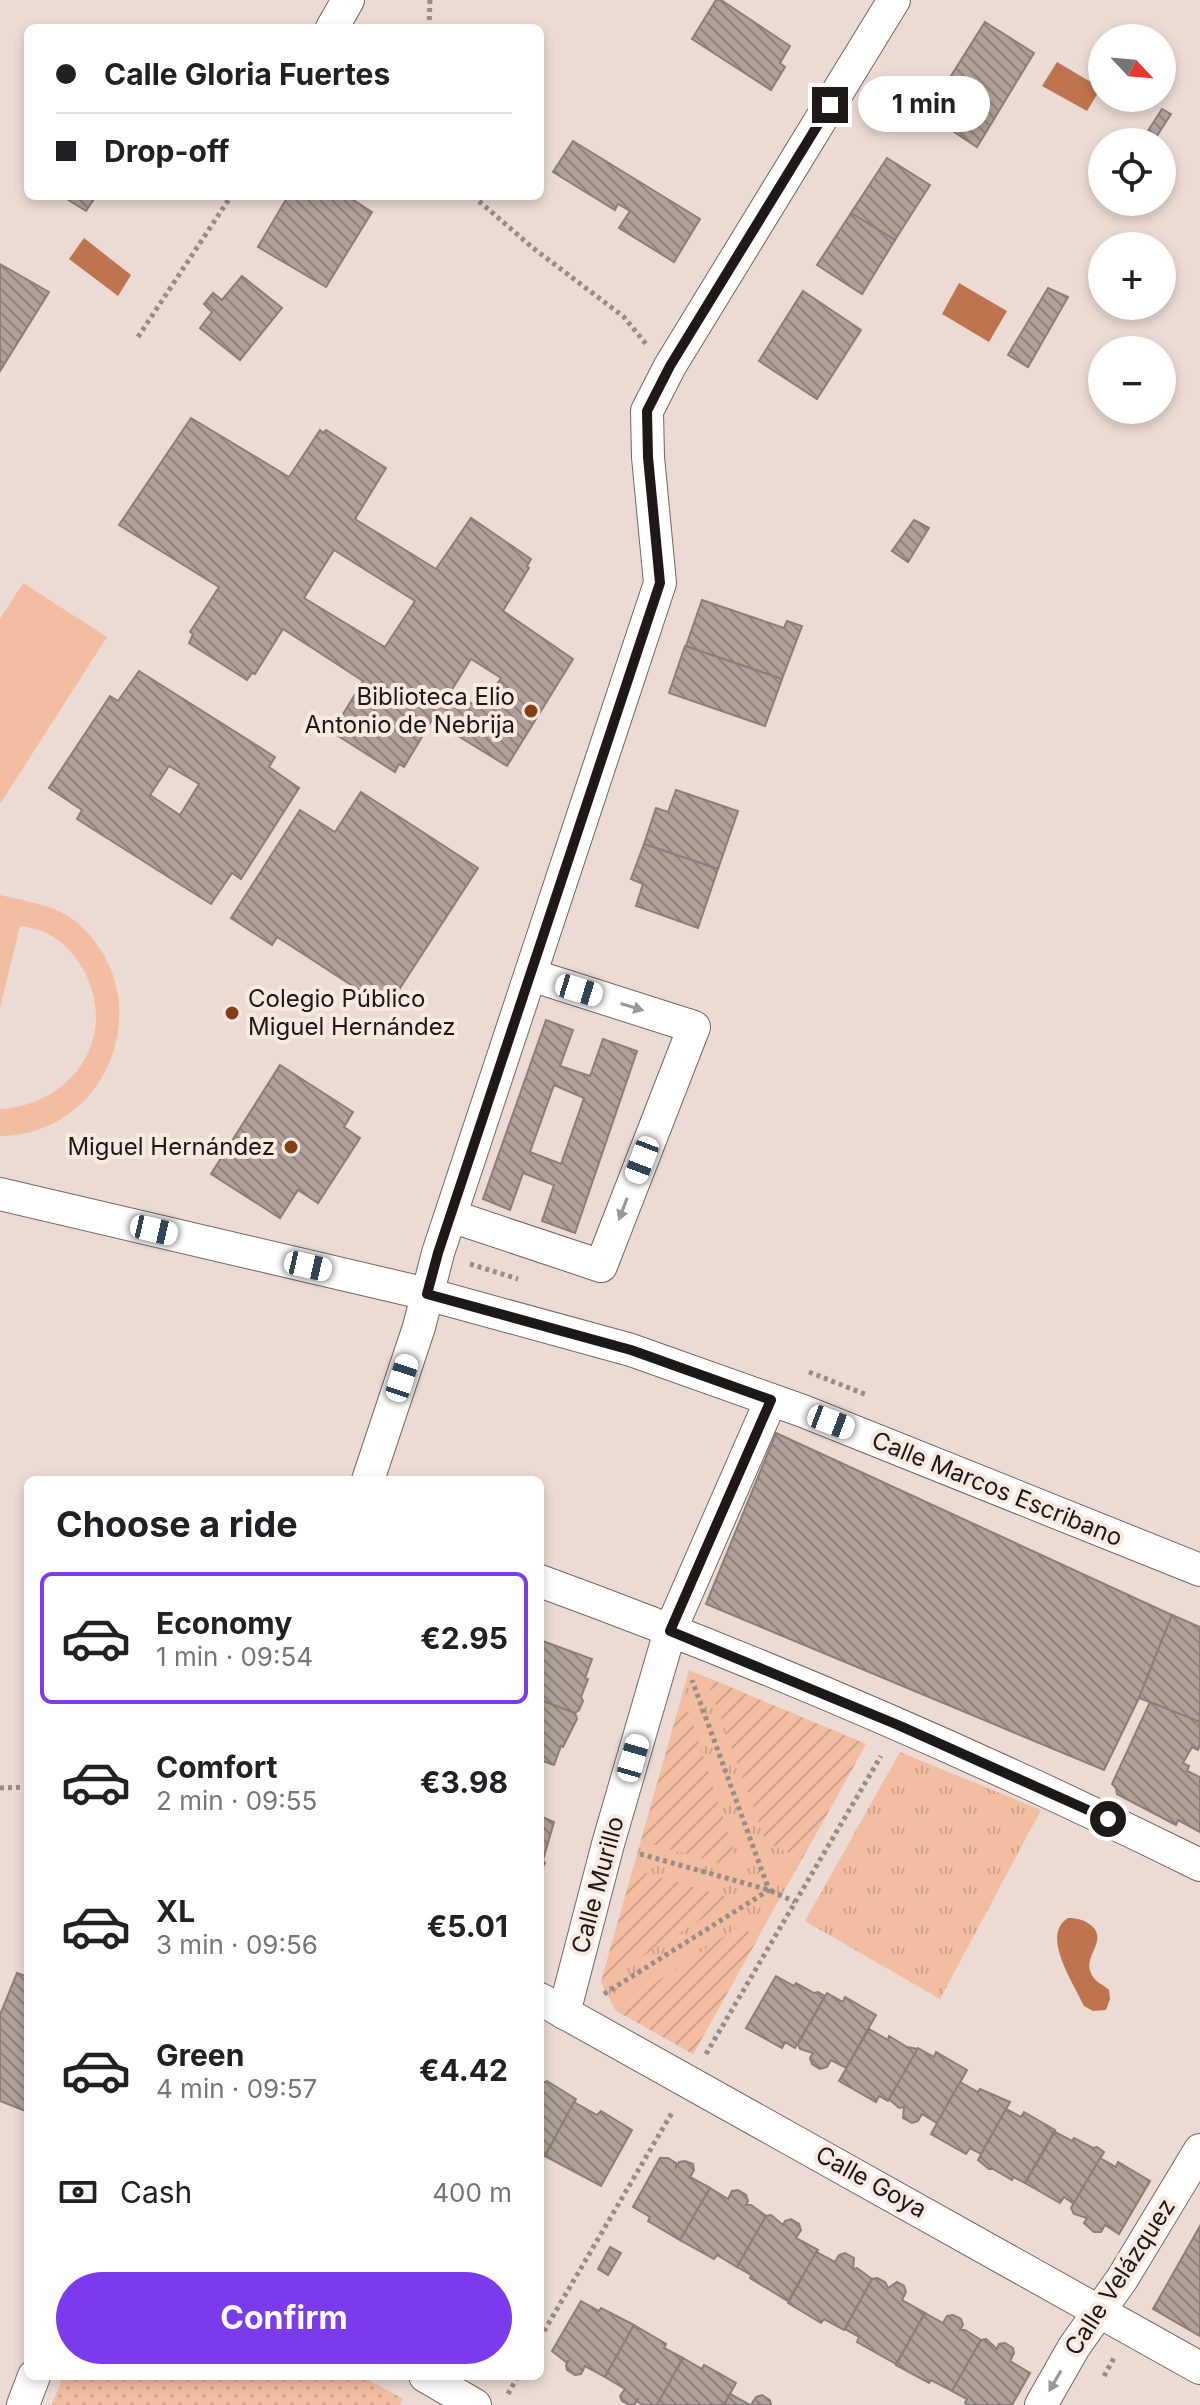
<!DOCTYPE html>
<meta charset="utf-8">
<style>
body{margin:0;font-family:Inter,sans-serif;background:#f6f6f6;color:#202124;height:100vh;display:flex;flex-direction:column;font-size:30px;white-space:nowrap}
*{box-sizing:border-box;margin:0}
p{font-size:26px;color:#757577}
.icon{flex:none;width:44px;height:44px;fill:none;stroke:currentColor;stroke-width:2;stroke-linecap:round;stroke-linejoin:round}
.map{position:relative;flex:1;overflow:hidden}
.drawer{position:absolute;left:24px;top:1476px;width:520px;height:904px;display:flex;flex-direction:column;background:#fff;border-radius:12px;box-shadow:0 4px 12px #0003}
.drawer>*{flex:none}
.banner{position:absolute;left:24px;top:24px;width:520px;height:176px;border-radius:12px;box-shadow:0 4px 12px #0003;display:grid;align-content:center;height:176px;padding:0 32px;background:#fff}
.needle{width:52px;rotate:116deg}
.fabs{position:absolute;left:1088px;top:24px;display:grid;gap:16px}
.fabs a{display:grid;place-items:center;width:88px;height:88px;border-radius:50%;background:#fff;box-shadow:0 4px 12px #0003;font-size:40px}
.end{position:absolute;width:36px;height:36px;margin:-18px;border:10px solid #1e1916;background:#fff;box-shadow:0 0 0 4px #fff}
.from{border-radius:50%}
.bubble{position:absolute;height:56px;border-radius:28px;background:#fff;box-shadow:0 4px 12px #0003;font-size:26px;font-weight:700;line-height:56px;text-align:center}
.car{position:absolute;width:24px;height:48px;margin:-24px -12px;border-radius:10px;box-shadow:0 0 6px 2px #0007;background:linear-gradient(#fff 24%,#345 0 40%,#fff 0 76%,#345 0 86%,#fff 0)}
.banner b{display:flex;align-items:center;gap:28px;height:76px;font-size:30px}
.banner b+b{border-top:2px solid #e0e0e0}
.banner i{width:20px;height:20px;background:#202124}
ul{padding:0;list-style:none}
li{display:flex;align-items:center;gap:24px;height:132px;margin:0 16px 12px;padding:0 16px;border:4px solid transparent;border-radius:12px}
li div{flex:1}
li b{display:block;font-size:30px}
li em{font-style:normal;font-weight:700}
li.selected{border-color:#7c3aed}
li>.icon{width:72px;height:72px;stroke-width:1.5}
h2{padding:0 32px;font-size:36px;line-height:96px}
.pay{display:flex;align-items:center;gap:20px;height:88px;padding:0 32px;font-size:30px}
.pay p{margin-inline-start:auto}
.primary-button{display:flex;gap:16px;margin-top:auto;padding:16px 32px}
.primary-button a{flex:1;height:92px;border-radius:48px;background:#7c3aed;color:#fff;font-size:32px;font-weight:700;line-height:92px;text-align:center}
.map>svg:first-child{display:block}
.grass{fill:url(#grass-dots)}
.park{fill:url(#park-tufts)}
.garden{fill:url(#garden-furrows)}
.pitch{fill:#f3bda1}
.water{fill:#be754f}
.building{fill:url(#building-back-hatch);stroke:#8b7d77;stroke-width:2;fill-rule:evenodd}
.lines{fill:none;stroke-linecap:round;stroke-linejoin:round}
.minor-casing{stroke:#746760;stroke-width:34}
.path{stroke:#978c86;stroke-width:5;stroke-dasharray:4 4;stroke-linecap:butt}
.minor{stroke:#fff;stroke-width:32}
.oneway{fill:#9a9896}
.route{stroke:#1e1916;stroke-width:10}
.poi-dot{fill:#843f16;stroke:#f8e9e1;stroke-width:3}
.labels{text-anchor:middle;stroke-width:8;stroke-linejoin:round;paint-order:stroke}
.poi-label{font-size:24px;fill:#1e1916;stroke:#f8e9e1;text-anchor:end}
.street-label{font-size:24px;fill:#1e1916;stroke:#f8e9e1}
</style>
<div class="map">
<svg width="1200" height="2405" viewBox="0 0 1200 2405">
<defs>
<pattern id="grass-dots" width="8" height="8" patternUnits="userSpaceOnUse" patternTransform="scale(2)"><rect width="8" height="8" fill="#f3bda1"/><path d="M2 2h.1M6 6h.1" fill="none" stroke="#d0a28a" stroke-width="1.8" stroke-linecap="round"/></pattern>
<pattern id="park-tufts" width="24" height="20" patternUnits="userSpaceOnUse" patternTransform="scale(2)"><rect width="24" height="20" fill="#f3bda1"/><path d="M3 7l-1-3M5 7V3M7 7l1-3M15 17l-1-3M17 17v-4M19 17l1-3" fill="none" stroke="#d0a28a"/></pattern>
<pattern id="garden-furrows" width="10" height="10" patternUnits="userSpaceOnUse" patternTransform="scale(2)"><rect width="10" height="10" fill="#f3bda1"/><path d="M-1 1l2-2M0 10L10 0M9 11l2-2" fill="none" stroke="#d0a28a"/></pattern>
<pattern id="building-back-hatch" width="6" height="6" patternUnits="userSpaceOnUse" patternTransform="scale(2)"><rect width="6" height="6" fill="#afa199"/><path d="M-1 5l2 2M0 0l6 6M5-1l2 2" fill="none" stroke="#8e827c"/></pattern>
</defs>
<rect width="100%" height="100%" fill="#ebdbd4"/>
<polygon class="grass" points="63,2376 362,2376 403,2399 400,2405 52,2405"/>
<g class="park">
<polygon points="689,1670 866,1744 693,2054 615,2010 601,1982"/>
<polygon points="900,1752 1041,1810 940,1999 805,1921"/>
</g>
<g class="garden">
<polygon points="706,1677 866,1744 802,1859 766,1842"/>
<polygon points="679,1707 689,1712 737,1861 732,1867 641,1841"/>
<polygon points="633,1869 724,1896 724,1905 601,1982"/>
<polygon points="741,1925 757,1940 693,2054 615,2010"/>
</g>
<g class="pitch">
<polygon points="23,583 107,637 0,804 0,619"/>
<path d="M 0,895 C 25,901 55,905 75,921 C 162,993 112,1135 0,1136 L 0,1109 C 73,1105 120,1036 83,969 C 68,943 50,930 20,926 L 0,1008 Z"/>
</g>
<g class="water">
<polygon points="1057,62 1101,88 1087,111 1042,86"/>
<polygon points="84,238 131,275 118,296 69,259"/>
<polygon points="959,283 1007,311 989,342 942,314"/>
<path d="M 1068,1918 C 1077,1918 1085,1920 1092,1926 C 1108,1941 1083,1956 1091,1973 C 1094,1982 1103,1984 1109,1990 L 1110,1999 L 1106,2010 L 1093,2011 L 1084,2006 C 1074,1983 1040,1935 1068,1918 Z"/>
</g>
<g class="building">
<polygon points="716,0 721,0 790,46 780,63 785,67 771,90 692,39"/>
<polygon points="985,22 1034,53 977,147 927,114"/>
<polygon points="1162,109 1171,114 1153,142 1144,137"/>
<polygon points="573,141 700,219 674,262 619,228 630,211 618,204 615,210 553,172"/>
<polygon points="887,158 930,185 895,240 851,213"/>
<polygon points="62,196 96,196 86,211"/>
<polygon points="288,196 347,196 372,212 326,287 258,247"/>
<polygon points="851,213 895,240 862,294 817,265"/>
<polygon points="0,264 49,292 0,371"/>
<polygon points="242,276 282,308 240,360 200,328 212,312 204,304 213,293 222,300"/>
<polygon points="1048,288 1068,297 1028,367 1008,355"/>
<polygon points="803,291 861,330 817,399 759,361"/>
<path d="M 191,418 L 289,477 L 320,430 L 323,433 L 326,430 L 386,468 L 355,519 L 436,569 L 471,518 L 531,559 L 527,566 L 529,568 L 503,611 L 573,659 L 507,766 L 432,720 L 404,767 L 399,764 L 395,772 L 335,734 L 339,726 L 337,724 L 363,681 L 283,629 L 255,674 L 252,673 L 247,680 L 189,643 L 193,634 L 190,632 L 219,587 L 119,525 ZM 334,550 L 415,601 L 385,647 L 304,598 ZM 471,659 L 501,678 L 481,709 L 451,691 Z"/>
<polygon points="914,520 929,528 908,562 892,551"/>
<polygon points="702,600 784,628 787,621 802,626 782,679 686,646"/>
<polygon points="685,646 782,679 765,726 669,693"/>
<path d="M 139,671 L 275,757 L 269,767 L 299,788 L 241,879 L 232,873 L 211,904 L 77,819 L 82,810 L 49,788 L 110,696 L 118,701 ZM 169,766 L 199,784 L 180,815 L 150,795 Z"/>
<polygon points="676,790 738,811 718,869 644,844 656,808 668,812"/>
<polygon points="361,792 478,868 387,1008 277,937 272,945 231,918 300,810 335,832"/>
<polygon points="644,844 718,869 698,928 636,906 643,884 631,879"/>
<path d="M 546,1020 L 573,1030 L 560,1066 L 590,1076 L 603,1039 L 637,1051 L 575,1233 L 542,1221 L 554,1185 L 523,1173 L 510,1210 L 483,1199 ZM 554,1085 L 584,1098 L 561,1164 L 530,1152 Z"/>
<polygon points="280,1065 353,1112 344,1127 360,1138 318,1203 298,1190 280,1218 211,1174"/>
<polygon points="776,1433 1172,1615 1139,1698 1104,1770 706,1604"/>
<polygon points="1172,1615 1200,1627 1200,1722 1139,1698"/>
<polygon points="540,1640 592,1659 585,1678 588,1679 581,1697 583,1701 579,1710 575,1713 540,1700"/>
<polygon points="540,1700 575,1713 577,1719 563,1747 561,1746 554,1765 540,1760"/>
<polygon points="1150,1702 1200,1722 1200,1744 1198,1750 1192,1747 1183,1763 1189,1766 1187,1771 1200,1777 1200,1832 1178,1820 1176,1825 1117,1794 1116,1788 1112,1784"/>
<polygon points="540,1816 554,1822 543,1860 545,1863 540,1872"/>
<polygon points="17,1973 28,1977 28,2112 0,2101 0,2015"/>
<polygon points="776,1976 794,1986 796,1983 814,1993 818,1992 825,1996 795,2048 785,2042 782,2048 746,2028"/>
<polygon points="827,1993 843,2002 845,1997 876,2015 846,2068 831,2060 827,2067 820,2069 812,2064 810,2058 813,2053 800,2049 798,2044"/>
<polygon points="869,2029 888,2040 889,2036 907,2047 918,2049 888,2101 879,2096 876,2102 839,2081"/>
<polygon points="918,2048 934,2057 936,2052 967,2070 937,2123 922,2114 918,2121 912,2123 903,2118 904,2107 899,2108 889,2099"/>
<polygon points="547,2081 576,2099 545,2156 540,2153 540,2084"/>
<polygon points="960,2082 978,2092 980,2089 1010,2102 981,2154 970,2148 966,2154 931,2134"/>
<polygon points="574,2102 597,2115 601,2111 632,2130 601,2186 545,2156"/>
<polygon points="1006,2109 1021,2117 1024,2112 1055,2130 1025,2183 1013,2177 1012,2180 993,2169 989,2169 978,2160"/>
<polygon points="1055,2132 1072,2141 1074,2138 1093,2148 1097,2147 1104,2152 1074,2204 1064,2197 1060,2203 1025,2183"/>
<polygon points="660,2158 668,2158 676,2163 676,2167 679,2162 685,2161 693,2164 694,2170 690,2177 710,2188 680,2240 648,2221 650,2217 633,2207"/>
<polygon points="1100,2158 1116,2167 1118,2162 1150,2181 1119,2234 1105,2225 1101,2232 1094,2232 1084,2223 1087,2218 1074,2214 1071,2208"/>
<polygon points="710,2188 728,2199 732,2191 738,2190 746,2195 748,2201 746,2205 751,2205 766,2216 737,2267 717,2255 714,2259 680,2240"/>
<polygon points="771,2215 783,2225 785,2221 791,2219 799,2224 801,2230 796,2238 818,2250 788,2301 750,2278 751,2275 737,2267 766,2216"/>
<polygon points="1200,2226 1200,2336 1153,2309"/>
<polygon points="610,2247 621,2253 608,2275 598,2269"/>
<polygon points="816,2252 835,2262 839,2255 845,2253 854,2258 853,2269 857,2268 872,2279 844,2330 824,2319 821,2323 788,2303"/>
<polygon points="877,2278 885,2282 888,2288 897,2282 904,2286 906,2292 902,2300 925,2313 896,2364 857,2342 859,2337 845,2329 872,2279"/>
<polygon points="581,2301 599,2311 601,2308 634,2325 605,2377 585,2366 581,2374 575,2375 567,2370 566,2365 569,2360 566,2362 552,2351"/>
<polygon points="925,2313 943,2323 947,2316 953,2315 961,2319 963,2325 960,2330 965,2330 981,2340 952,2391 931,2380 929,2383 896,2365"/>
<polygon points="634,2325 666,2344 664,2348 683,2358 657,2405 643,2405 638,2402 638,2398 635,2404 630,2405 622,2401 620,2396 625,2389 605,2377"/>
<polygon points="986,2339 997,2349 999,2344 1005,2343 1013,2348 1014,2353 1010,2361 1030,2373 1012,2405 968,2405 965,2403 967,2399 952,2391 981,2340"/>
<polygon points="683,2358 702,2369 704,2365 736,2383 724,2405 657,2405"/>
<polygon points="730,2394 750,2405 724,2405"/>
<polygon points="762,2395 770,2400 771,2405 751,2405 756,2397"/>
</g>
<g class="lines">
<g class="minor-casing">
<g id="minor">
<polyline points="332,28 348,0"/>
<polyline points="0,1194 427,1294 631,1350 803,1411 1200,1570"/>
<polyline points="451,1216 601,1266 694,1027 531,975"/>
<polyline points="368,1480 419,1327 438,1253 660,583 648,457 647,411 670,366 894,0"/>
<path d="M 540,1581 C 765,1663 985,1759 1200,1865"/>
<polyline points="540,1999 1200,2368"/>
<polyline points="564,2013 608,1844 670,1631 771,1400"/>
<polyline points="425,2376 475,2405"/>
<polyline points="23,2405 34,2376"/>
<polyline points="1041,2405 1074,2347 1122,2279 1200,2150"/>
</g>
</g>
<g class="path">
<polyline points="429,28 430,0"/>
<polyline points="473,196 533,248 624,317 646,344"/>
<polyline points="138,337 231,196"/>
<polyline points="470,1264 518,1279"/>
<polyline points="809,1372 867,1395"/>
<polyline points="0,1788 28,1787"/>
<polyline points="640,1854 769,1890 795,1902"/>
<polyline points="604,1994 769,1890 692,1680"/>
<polyline points="706,2054 881,1756"/>
<polyline points="540,2338 673,2111"/>
<polyline points="1104,2376 1114,2358"/>
<polyline points="508,2394 518,2376"/>
</g>
<use href="#minor" class="minor"/>
</g>
<defs><path id="oneway-solid" d="M-6-.8H1V-3.2L6.5 0L1 3.2V.8H-6Z" transform="scale(2)"/></defs>
<g class="oneway">
<use href="#oneway-solid" transform="translate(632 1007) rotate(17)"/>
<use href="#oneway-solid" transform="translate(623 1209) rotate(111)"/>
<use href="#oneway-solid" transform="translate(1055 2381) rotate(120)"/>
</g>
<g class="lines">
<polyline class="route" points="830,105 670,366 647,411 648,457 660,583 438,1253 427,1294 631,1350 771,1400 670,1631 898,1725 1108,1819"/>
</g>
<g class="poi-dot">
<circle cx="531" cy="711" r="8"/>
<circle cx="232" cy="1013" r="8"/>
<circle cx="291" cy="1147" r="8"/>
</g>
<g class="labels">
<g class="poi-label">
<text x="515" y="705">Biblioteca Elio<tspan x="515" dy="28">Antonio de Nebrija</tspan></text>
<text x="248" y="1007" text-anchor="start">Colegio Público<tspan x="248" dy="28">Miguel Hernández</tspan></text>
<text x="275" y="1155">Miguel Hernández</text>
</g>
<g class="street-label">
<text transform="translate(997 1489) rotate(22)" y="8">Calle Marcos Escribano</text>
<text transform="translate(598 1885) rotate(-75)" y="8">Calle Murillo</text>
<text transform="translate(871 2182) rotate(29)" y="8">Calle Goya</text>
<text transform="translate(1120 2277) rotate(-57)" y="8">Calle Velázquez</text>
</g>
</g>
</svg>
<div class="fabs">
<a><svg class="needle" viewBox="-14 -14 28 28"><path d="M0-13l5 13h-10z" fill="#e53935"/><path d="M0 13l5-13h-10z" fill="#757577"/></svg></a>
<a><svg class="icon" aria-label="locate" viewBox="0 0 24 24"><circle cx="12" cy="12" r="6"/><path d="M12 2v4M12 18v4M2 12h4M18 12h4"/></svg></a>
<a>+</a>
<a>−</a>
</div>
<i class="end from" style="left:1108px;top:1819px"></i>
<i class="end" style="left:830px;top:105px"></i>
<div class="bubble" style="left:858px;top:76px;width:132px">1 min</div>
<i class="car" style="left:579px;top:990px;rotate:107deg"></i>
<i class="car" style="left:642px;top:1160px;rotate:201deg"></i>
<i class="car" style="left:154px;top:1230px;rotate:103deg"></i>
<i class="car" style="left:308px;top:1266px;rotate:103deg"></i>
<i class="car" style="left:402px;top:1378px;rotate:18deg"></i>
<i class="car" style="left:831px;top:1422px;rotate:111deg"></i>
<i class="car" style="left:633px;top:1758px;rotate:16deg"></i>
<div class="banner">
<b><i class="from"></i>Calle Gloria Fuertes</b>
<b><i></i>Drop-off</b>
</div>
<section class="drawer">
<h2>Choose a ride</h2>
<ul>
<li class="selected"><svg class="icon" aria-label="car" viewBox="0 0 24 24"><path d="M5 17H2v-5l4-1 3-4h7l3 4 3 1v5h-3M9 17h6M6 11h13"/><circle cx="7" cy="17" r="2"/><circle cx="17" cy="17" r="2"/></svg><div><b>Economy</b><p>1 min · 09:54</p></div><em>€2.95</em></li>
<li><svg class="icon" aria-label="car" viewBox="0 0 24 24"><path d="M5 17H2v-5l4-1 3-4h7l3 4 3 1v5h-3M9 17h6M6 11h13"/><circle cx="7" cy="17" r="2"/><circle cx="17" cy="17" r="2"/></svg><div><b>Comfort</b><p>2 min · 09:55</p></div><em>€3.98</em></li>
<li><svg class="icon" aria-label="car" viewBox="0 0 24 24"><path d="M5 17H2v-5l4-1 3-4h7l3 4 3 1v5h-3M9 17h6M6 11h13"/><circle cx="7" cy="17" r="2"/><circle cx="17" cy="17" r="2"/></svg><div><b>XL</b><p>3 min · 09:56</p></div><em>€5.01</em></li>
<li><svg class="icon" aria-label="car" viewBox="0 0 24 24"><path d="M5 17H2v-5l4-1 3-4h7l3 4 3 1v5h-3M9 17h6M6 11h13"/><circle cx="7" cy="17" r="2"/><circle cx="17" cy="17" r="2"/></svg><div><b>Green</b><p>4 min · 09:57</p></div><em>€4.42</em></li>
</ul>
<div class="pay"><svg class="icon" aria-label="cash" viewBox="0 0 24 24"><path d="M3 7h18v10H3z"/><circle cx="12" cy="12" r="2"/></svg>Cash<p>400 m</p></div>
<div class="primary-button"><a>Confirm</a></div>
</section>
</div>
